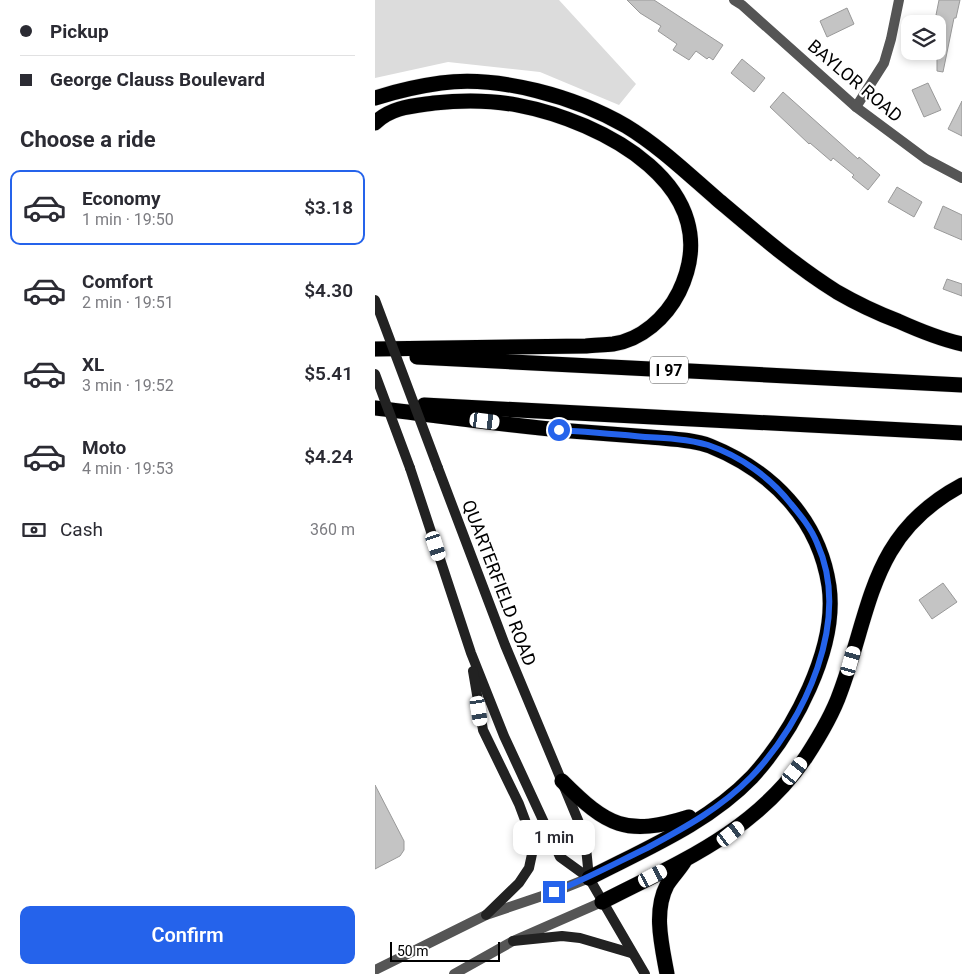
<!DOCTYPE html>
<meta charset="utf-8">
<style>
body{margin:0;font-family:Roboto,sans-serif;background:#f7f7f7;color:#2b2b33;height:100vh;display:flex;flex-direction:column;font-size:19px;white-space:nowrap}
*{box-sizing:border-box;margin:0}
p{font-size:16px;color:#7c7c81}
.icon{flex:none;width:28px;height:28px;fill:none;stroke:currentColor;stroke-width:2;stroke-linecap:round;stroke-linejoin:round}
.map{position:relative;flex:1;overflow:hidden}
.side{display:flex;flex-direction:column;background:#fff;width:375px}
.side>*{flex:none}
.top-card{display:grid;align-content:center;height:110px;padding:0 20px;background:#fff}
.tools{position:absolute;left:526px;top:15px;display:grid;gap:10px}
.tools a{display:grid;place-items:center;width:45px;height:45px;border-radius:10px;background:#fff;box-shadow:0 2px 8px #0003;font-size:25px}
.scale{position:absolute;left:15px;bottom:12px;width:110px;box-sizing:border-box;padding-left:5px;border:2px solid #000;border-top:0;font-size:14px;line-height:18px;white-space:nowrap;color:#000;-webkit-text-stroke:4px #fff;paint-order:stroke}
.end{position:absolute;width:22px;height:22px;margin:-11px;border:6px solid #2563eb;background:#fff;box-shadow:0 0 0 2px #fff}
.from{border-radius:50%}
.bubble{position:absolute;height:35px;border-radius:10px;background:#fff;box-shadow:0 2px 8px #0003;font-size:16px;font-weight:600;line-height:35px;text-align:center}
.car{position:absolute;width:15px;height:30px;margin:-15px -8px;border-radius:6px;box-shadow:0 0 4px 1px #0007;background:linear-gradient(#fff 24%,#345 0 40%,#fff 0 76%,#345 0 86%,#fff 0)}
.top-card b{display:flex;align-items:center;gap:18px;height:48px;font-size:19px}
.top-card b+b{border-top:1px solid #e1e1e2}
.top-card i{width:12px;height:12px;background:#2b2b33}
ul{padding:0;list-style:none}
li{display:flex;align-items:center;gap:15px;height:75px;margin:0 10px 8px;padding:0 10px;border:2px solid transparent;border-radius:10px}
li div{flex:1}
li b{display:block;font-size:19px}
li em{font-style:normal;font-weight:600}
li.on{border-color:#2563eb}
li>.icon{width:45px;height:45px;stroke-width:1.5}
h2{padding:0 20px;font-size:22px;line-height:60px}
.pay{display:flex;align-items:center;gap:12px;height:55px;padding:0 20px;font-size:19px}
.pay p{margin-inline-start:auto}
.cta{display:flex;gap:10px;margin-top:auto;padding:10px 20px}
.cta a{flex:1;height:58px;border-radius:10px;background:#2563eb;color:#fff;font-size:20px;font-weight:600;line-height:58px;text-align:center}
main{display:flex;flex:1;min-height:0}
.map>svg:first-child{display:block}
.green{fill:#dcdcdc}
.building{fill:#c4c4c4;stroke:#999}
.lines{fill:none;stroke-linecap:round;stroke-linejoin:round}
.highway-casing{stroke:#dbdbdb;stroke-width:16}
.street{stroke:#555;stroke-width:10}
.secondary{stroke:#222;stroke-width:10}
.highway{stroke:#000;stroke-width:15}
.secondary-bridge{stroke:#222;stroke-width:10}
.route{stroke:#2563eb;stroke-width:6}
.labels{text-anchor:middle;stroke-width:4.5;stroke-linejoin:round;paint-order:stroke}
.shield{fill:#fff;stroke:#4c4c4c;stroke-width:1}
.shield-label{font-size:16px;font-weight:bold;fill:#000}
.street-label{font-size:18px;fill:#000;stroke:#fff}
</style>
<main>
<section class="side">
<div class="top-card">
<b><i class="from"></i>Pickup</b>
<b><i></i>George Clauss Boulevard</b>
</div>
<h2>Choose a ride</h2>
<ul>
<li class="on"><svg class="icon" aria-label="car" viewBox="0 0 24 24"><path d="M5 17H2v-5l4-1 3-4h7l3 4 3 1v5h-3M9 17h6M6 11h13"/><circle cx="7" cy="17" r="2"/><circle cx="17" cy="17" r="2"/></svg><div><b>Economy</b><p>1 min · 19:50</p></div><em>$3.18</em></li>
<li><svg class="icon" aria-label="car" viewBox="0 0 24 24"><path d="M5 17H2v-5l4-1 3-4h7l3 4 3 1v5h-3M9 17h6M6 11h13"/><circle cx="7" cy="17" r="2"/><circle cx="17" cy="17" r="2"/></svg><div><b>Comfort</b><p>2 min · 19:51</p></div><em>$4.30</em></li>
<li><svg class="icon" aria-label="car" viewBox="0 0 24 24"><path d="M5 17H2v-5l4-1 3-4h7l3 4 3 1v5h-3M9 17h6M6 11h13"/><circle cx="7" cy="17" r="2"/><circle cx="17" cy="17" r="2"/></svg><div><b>XL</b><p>3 min · 19:52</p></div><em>$5.41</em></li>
<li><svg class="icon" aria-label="car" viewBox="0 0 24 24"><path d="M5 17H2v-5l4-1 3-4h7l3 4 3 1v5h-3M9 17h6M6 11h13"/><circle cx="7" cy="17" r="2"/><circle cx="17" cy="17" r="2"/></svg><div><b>Moto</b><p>4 min · 19:53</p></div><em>$4.24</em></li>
</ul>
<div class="pay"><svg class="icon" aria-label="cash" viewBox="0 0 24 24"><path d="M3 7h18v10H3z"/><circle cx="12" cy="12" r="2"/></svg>Cash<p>360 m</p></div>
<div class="cta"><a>Confirm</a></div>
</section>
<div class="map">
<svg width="587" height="974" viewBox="0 0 587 974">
<rect width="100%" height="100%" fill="#fff"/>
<polygon class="green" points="0,0 184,0 261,84 244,105 165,72 73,62 0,78"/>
<g class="building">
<polygon points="252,0 279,0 348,45 338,60 334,57 332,59 321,51 314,60 298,50 302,44 283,31 286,26 265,13"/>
<polygon points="564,0 585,0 581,18 579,18 568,72 562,71 562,15 561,15"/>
<polygon points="472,8 479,24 452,37 445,21"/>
<polygon points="367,59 390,78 379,92 356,73"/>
<polygon points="553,83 566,110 549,117 537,90"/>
<polygon points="408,92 483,159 484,157 505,175 493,190 477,177 479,175 458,158 456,161 435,143 434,144 395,107"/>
<polygon points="587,101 587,136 573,129"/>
<polygon points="522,187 547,202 539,217 513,202"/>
<polygon points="568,206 587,215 587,240 559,228"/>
<polygon points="572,279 587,284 587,296 568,289"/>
<polygon points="568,583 582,602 557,619 544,600"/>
<polygon points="0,785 29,841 29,850 25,856 0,869"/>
</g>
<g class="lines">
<g class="highway-casing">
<g id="highway">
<path d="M 0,98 C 22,91 44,86 66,83 C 124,75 201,97 251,126 C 284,146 313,174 342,199 C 381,232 419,265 462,292 C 481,303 502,313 523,321 C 543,330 565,339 587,344"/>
<path d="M 0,123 C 16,107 38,106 59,103 C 87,100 115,100 142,105 C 227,121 355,187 304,292 C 291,318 266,340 238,344 C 229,345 220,345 211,346 L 0,349"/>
<polyline points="42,357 587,385"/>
<polyline points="49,405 587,433"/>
<path d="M 0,408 C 65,416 130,425 196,431 C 222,433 249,435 275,437 C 295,439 317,439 335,446 C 397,471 444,519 454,586 C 463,649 418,732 377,777 C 333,823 270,849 214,878"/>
<path d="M 187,781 C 232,826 251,837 314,817"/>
<path d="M 227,902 C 305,862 380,832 431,757 C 444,737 457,716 465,693 C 497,607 495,534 587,485"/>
<path d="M 292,974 C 287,946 278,912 292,885 C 297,877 304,870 309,862"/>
</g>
</g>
<g class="street">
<polyline points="359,0 367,5 481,107 551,159 587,178"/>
<polyline points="481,107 509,63 516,39 524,0"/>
<polyline points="0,970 111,915 179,892 214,878"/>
<polyline points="79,974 138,941 227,902"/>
</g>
<g class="secondary">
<polyline points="35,468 96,653 129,736 185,857 214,878"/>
<polyline points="63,468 130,645 210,837 214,878 270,974"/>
<polyline points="98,671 108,730 144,804 156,836 157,854 154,868 144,883 111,915"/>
<polyline points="138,941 187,936 205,938 256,953"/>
</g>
<use href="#highway" class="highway"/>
<g class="secondary-bridge">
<polyline points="0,300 63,468"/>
<polyline points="0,374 35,468"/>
</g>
</g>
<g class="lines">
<path class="route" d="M 179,892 C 211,879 241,863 272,848 C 309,828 346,808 376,777 C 430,721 477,620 442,543 C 436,528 426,516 416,504 C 395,477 365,456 333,445 C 313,439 291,438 270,437 C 241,434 213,432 184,430"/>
</g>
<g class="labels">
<rect class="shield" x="275" y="356.5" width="38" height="27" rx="4"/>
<g class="shield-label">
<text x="294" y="376">I 97</text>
</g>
<g class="street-label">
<text transform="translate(480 81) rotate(40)" y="6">BAYLOR ROAD</text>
<text transform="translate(124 583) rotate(69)" y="6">QUARTERFIELD ROAD</text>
</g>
</g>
</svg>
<div class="tools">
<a><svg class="icon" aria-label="layers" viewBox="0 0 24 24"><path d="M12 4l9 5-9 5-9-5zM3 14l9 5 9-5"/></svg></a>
</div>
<div class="scale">50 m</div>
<i class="end from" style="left:184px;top:430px"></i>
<i class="end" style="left:179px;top:892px"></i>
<div class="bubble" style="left:138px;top:820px;width:82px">1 min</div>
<i class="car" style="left:110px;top:421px;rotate:97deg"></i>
<i class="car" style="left:61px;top:546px;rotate:162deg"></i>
<i class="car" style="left:476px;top:661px;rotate:16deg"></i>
<i class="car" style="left:104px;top:711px;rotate:171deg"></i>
<i class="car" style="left:420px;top:771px;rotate:38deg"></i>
<i class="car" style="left:356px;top:834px;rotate:52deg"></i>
<i class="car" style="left:278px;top:876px;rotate:63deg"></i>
</div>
</main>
